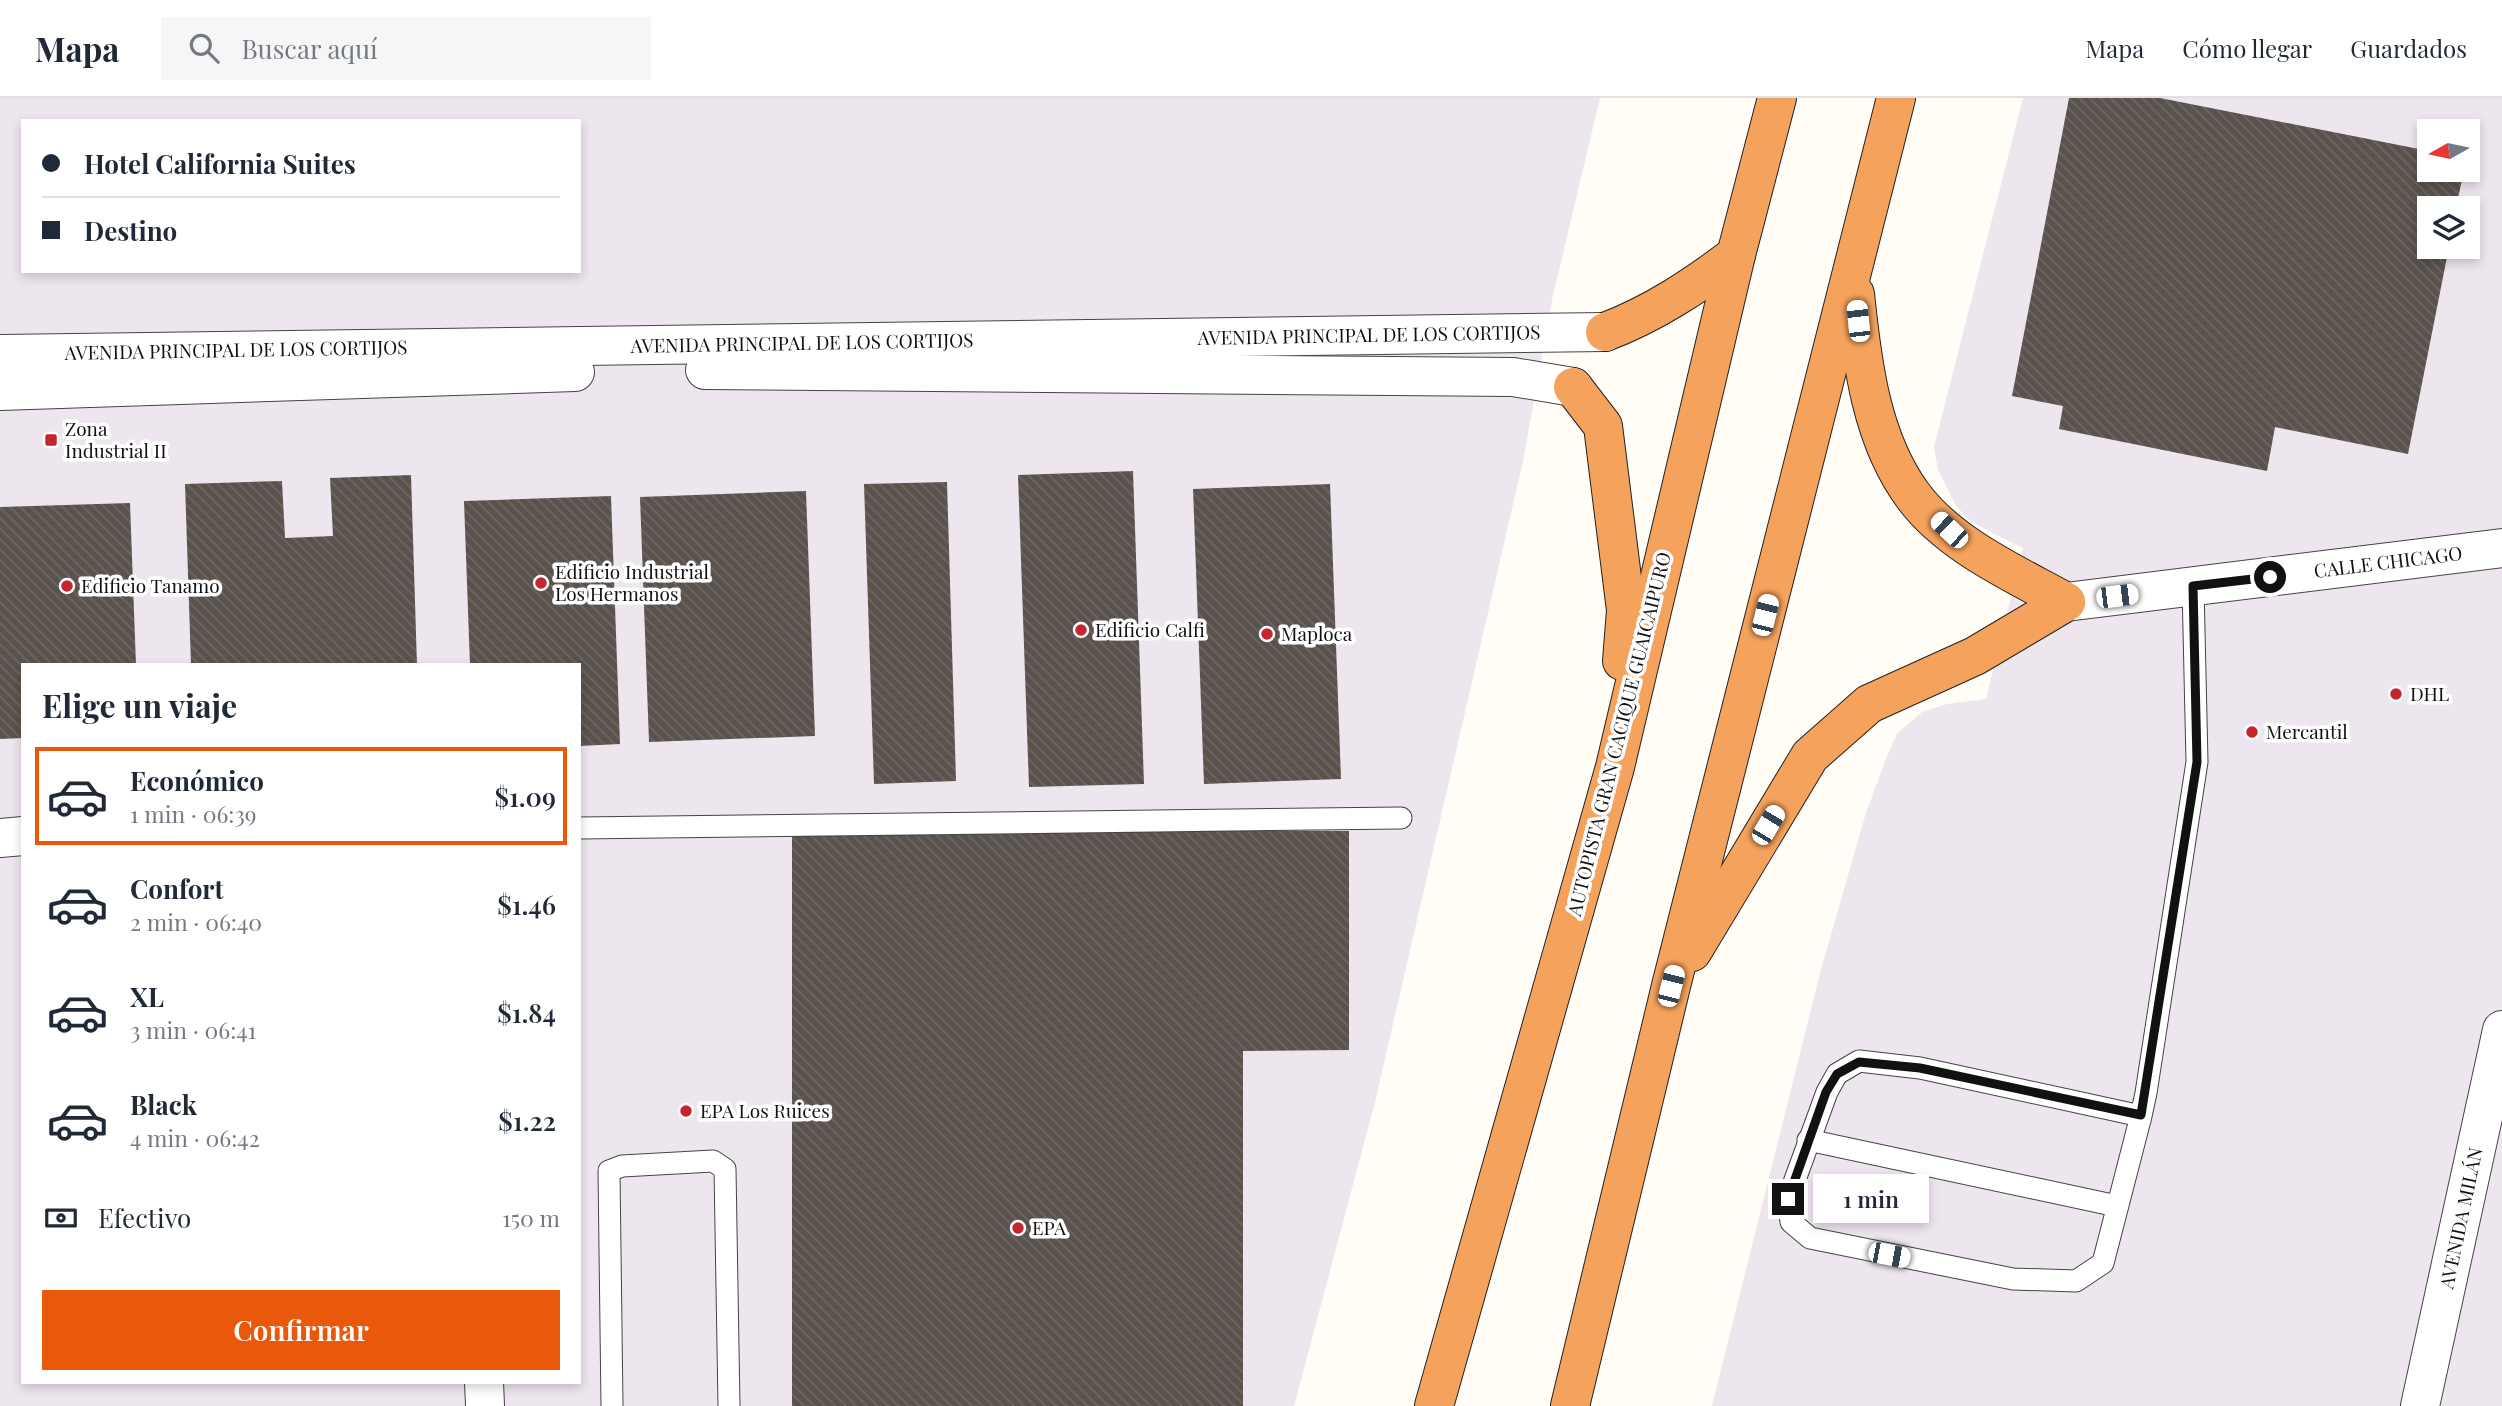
<!DOCTYPE html>
<html lang="es">
<meta charset="utf-8">
<style>
body{margin:0;font-family:"Playfair Display",serif;background:#f6f6f7;color:#1f2937;height:100vh;display:flex;flex-direction:column;font-size:26px;white-space:nowrap}
*{box-sizing:border-box;margin:0}
p{font-size:23px;color:#747a83}
.icon{flex:none;width:38px;height:38px;fill:none;stroke:currentColor;stroke-width:2;stroke-linecap:round;stroke-linejoin:round}
.map{position:relative;flex:1;overflow:hidden}
.sheet{position:absolute;left:21px;top:565px;width:560px;height:721px;display:flex;flex-direction:column;background:#fff;border-radius:0px;box-shadow:0 4px 10px #0003}
.sheet>*{flex:none}
.banner{position:absolute;left:21px;top:21px;width:560px;height:154px;border-radius:0px;box-shadow:0 4px 10px #0003;display:grid;align-content:center;height:154px;padding:0 21px;background:#fff}
.needle{width:46px;rotate:261deg}
.controls{position:absolute;left:2417px;top:21px;display:grid;gap:14px}
.controls a{display:grid;place-items:center;width:63px;height:63px;border-radius:0px;background:#fff;box-shadow:0 4px 10px #0003;font-size:35px}
.end{position:absolute;width:32px;height:32px;margin:-16px;border:9px solid #111;background:#fff;box-shadow:0 0 0 4px #fff}
.from{border-radius:50%}
.bubble{position:absolute;height:49px;border-radius:0px;background:#fff;box-shadow:0 4px 10px #0003;font-size:23px;font-weight:600;line-height:49px;text-align:center}
.car{position:absolute;width:21px;height:42px;margin:-21px -10px;border-radius:9px;box-shadow:0 0 5px 2px #0007;background:linear-gradient(#fff 24%,#345 0 40%,#fff 0 76%,#345 0 86%,#fff 0)}
.banner b{display:flex;align-items:center;gap:24px;height:66px;font-size:26px}
.banner b+b{border-top:2px solid #e0e1e3}
.banner i{width:18px;height:18px;background:#1f2937}
ul{padding:0;list-style:none}
li{display:flex;align-items:center;gap:21px;height:98px;margin:0 14px 10px;padding:0 7px;border:4px solid transparent;border-radius:0px}
li div{flex:1}
li b{display:block;font-size:26px}
li em{font-style:normal;font-weight:600}
li.selected{border-color:#ea580c}
li>.icon{width:63px;height:63px;stroke-width:1.5}
h2{padding:0 21px;font-size:32px;line-height:84px}
.pay{display:flex;align-items:center;gap:18px;height:77px;padding:0 21px;font-size:26px}
.pay p{margin-inline-start:auto}
.cta{display:flex;gap:14px;margin-top:auto;padding:14px 21px}
.cta a{flex:1;height:80px;border-radius:0px;background:#ea580c;color:#fff;font-size:28px;font-weight:600;line-height:80px;text-align:center}
header{display:flex;align-items:center;gap:42px;box-sizing:border-box;height:98px;padding:0 35px;background:#fff;border-bottom:2px solid #e0e1e3}
header strong{font-size:33px}
nav{display:flex;gap:38px;margin-inline-start:auto;font-size:24px}
.search{width:490px;height:63px;background:#f6f6f7;display:flex;align-items:center;gap:18px;box-sizing:border-box;padding:0 24px;border-radius:0px;color:#747a83;font-size:26px}
.map>svg:first-child{display:block}
.industrial{fill:#eee6ef;fill-rule:evenodd}
.building{fill:url(#building-back-hatch)}
.lines{fill:none;stroke-linecap:round;stroke-linejoin:round}
.service-casing{stroke:#444;stroke-width:23}
.minor-casing{stroke:#444;stroke-width:40}
.motorway-casing{stroke:#222;stroke-width:40}
.service{stroke:#fff;stroke-width:21}
.minor{stroke:#fff;stroke-width:38}
.motorway{stroke:#f5a25d;stroke-width:38}
.route{stroke:#111;stroke-width:9}
.poi-dot{fill:#c4262e;stroke:#fff;stroke-width:2.5}
.labels{text-anchor:middle;stroke-width:7;stroke-linejoin:round;paint-order:stroke}
.street-label{font-size:19px;fill:#111;stroke:#fff}
.poi-label{font-size:19px;fill:#111;stroke:#fff;text-anchor:start}
</style>
<header>
<strong>Mapa</strong>
<div class="search"><svg class="icon" aria-label="search" viewBox="0 0 24 24"><circle cx="10" cy="10" r="6"/><path d="M15 15l6 6"/></svg>Buscar aquí</div>
<nav><a>Mapa</a><a>Cómo llegar</a><a>Guardados</a></nav>
</header>
<div class="map">
<svg width="2502" height="1308" viewBox="0 0 2502 1308">
<defs>
<pattern id="building-back-hatch" width="6" height="6" patternUnits="userSpaceOnUse" patternTransform="scale(1.75)"><rect width="6" height="6" fill="#5a524d"/><path d="M-1 5l2 2M0 0l6 6M5-1l2 2" fill="none" stroke="#6d6662"/></pattern>
</defs>
<rect width="100%" height="100%" fill="#fffdf5"/>
<g class="industrial">
<path d="M 0,0 L 1600,0 L 1552,202 L 1523,363 L 1375,1004 L 1294,1308 L 0,1308 ZM 23,23 L 579,23 L 579,173 L 23,173 ZM 23,567 L 579,567 L 579,1284 L 23,1284 Z"/>
<path d="M 2023,0 L 2502,0 L 2502,1308 L 1712,1308 L 1820,875 L 1865,718 L 1887,658 L 1897,636 L 1922,614 L 1947,606 L 1986,601 L 2023,450 L 1971,424 L 1956,408 L 1938,372 L 1934,349 ZM 2429,33 L 2468,33 L 2468,72 L 2429,72 ZM 2429,110 L 2468,110 L 2468,149 L 2429,149 Z"/>
</g>
<g class="building">
<polygon points="2069,0 2160,0 2429,53 2429,72 2464,72 2456,110 2429,110 2429,149 2449,149 2408,356 2275,329 2267,373 2059,331 2063,308 2012,298"/>
<polygon points="1133,373 1144,686 1029,689 1018,377"/>
<polygon points="411,377 417,567 191,567 185,386 282,383 285,440 333,438 330,380"/>
<polygon points="947,384 956,683 874,686 864,386"/>
<polygon points="1330,386 1341,681 1204,686 1193,391"/>
<polygon points="806,393 815,638 649,644 640,399"/>
<polygon points="611,398 620,646 579,648 579,567 470,567 464,403"/>
<polygon points="130,405 136,567 23,567 23,640 0,641 0,409"/>
<polygon points="792,732 1349,733 1349,952 1243,953 1243,1308 792,1308"/>
</g>
<g class="lines">
<g class="service-casing">
<g id="service">
<polyline points="579,730 1401,720"/>
<polyline points="2141,1018 1920,970 1859,963 1837,976 1827,994 1788,1101 1791,1124 1810,1140 2013,1181 2076,1183 2103,1165 2141,1018 2146,995 2197,664 2193,488"/>
<polyline points="1808,1042 2117,1108"/>
<polyline points="612,1308 609,1073 622,1068 713,1063 725,1071 729,1308"/>
</g>
</g>
<g class="minor-casing">
<g id="minor">
<polyline points="0,256 1605,234"/>
<polyline points="705,272 1513,279 1573,289"/>
<polyline points="0,293 575,274"/>
<polyline points="2066,504 2502,450"/>
<polyline points="0,740 23,738"/>
<polyline points="484,1284 485,1308"/>
<polyline points="2420,1308 2502,932"/>
</g>
</g>
<g class="motorway-casing">
<g id="motorway">
<path d="M 1855,196 C 1862,264 1871,342 1914,399 C 1950,447 2015,476 2066,504"/>
<path d="M 1605,234 C 1653,216 1695,188 1736,157"/>
<polyline points="1573,289 1603,328 1626,512 1622,563"/>
<polyline points="1692,854 1810,658 1869,606 1975,558 2066,504"/>
<polyline points="1434,1308 1615,669 1736,157 1777,0"/>
<polyline points="1570,1308 1671,888 1896,0"/>
</g>
</g>
<use href="#service" class="service"/>
<use href="#minor" class="minor"/>
<use href="#motorway" class="motorway"/>
</g>
<g class="lines">
<polyline class="route" points="1788,1101 1826,994 1837,976 1859,964 1920,970 2141,1017 2197,664 2193,488 2270,479"/>
</g>
<g class="poi-dot">
<rect x="44" y="335" width="14" height="14" rx="3.5"/>
<circle cx="541" cy="485" r="7"/>
<circle cx="67" cy="488" r="7"/>
<circle cx="1081" cy="532" r="7"/>
<circle cx="1267" cy="536" r="7"/>
<circle cx="2396" cy="596" r="7"/>
<circle cx="2252" cy="634" r="7"/>
<circle cx="686" cy="1013" r="7"/>
<circle cx="1018" cy="1130" r="7"/>
</g>
<g class="labels">
<g class="street-label">
<text transform="translate(1369 237) rotate(-1)" y="7">AVENIDA PRINCIPAL DE LOS CORTIJOS</text>
<text transform="translate(802 245) rotate(-1)" y="7">AVENIDA PRINCIPAL DE LOS CORTIJOS</text>
<text transform="translate(236 252) rotate(-1)" y="7">AVENIDA PRINCIPAL DE LOS CORTIJOS</text>
<text transform="translate(2388 464) rotate(-7)" y="7">CALLE CHICAGO</text>
<text transform="translate(1619 636) rotate(-76)" y="7">AUTOPISTA GRAN CACIQUE GUAICAIPURO</text>
<text transform="translate(2461 1120) rotate(-78)" y="7">AVENIDA MILÁN</text>
</g>
<g class="poi-label">
<text x="65" y="338">Zona<tspan x="65" dy="22">Industrial II</tspan></text>
<text x="555" y="481">Edificio Industrial<tspan x="555" dy="22">Los Hermanos</tspan></text>
<text x="81" y="495">Edificio Tanamo</text>
<text x="1095" y="539">Edificio Calfi</text>
<text x="1281" y="543">Maploca</text>
<text x="2410" y="603">DHL</text>
<text x="2266" y="641">Mercantil</text>
<text x="700" y="1020">EPA Los Ruices</text>
<text x="1032" y="1137">EPA</text>
</g>
</g>
</svg>
<div class="controls">
<a><svg class="needle" viewBox="-14 -14 28 28"><path d="M0-13l5 13h-10z" fill="#e53935"/><path d="M0 13l5-13h-10z" fill="#747a83"/></svg></a>
<a><svg class="icon" aria-label="layers" viewBox="0 0 24 24"><path d="M12 4l9 5-9 5-9-5zM3 14l9 5 9-5"/></svg></a>
</div>
<i class="end from" style="left:2270px;top:479px"></i>
<i class="end" style="left:1788px;top:1101px"></i>
<div class="bubble" style="left:1813px;top:1076px;width:116px">1 min</div>
<i class="car" style="left:1858px;top:223px;rotate:354deg"></i>
<i class="car" style="left:1949px;top:432px;rotate:313deg"></i>
<i class="car" style="left:2117px;top:498px;rotate:83deg"></i>
<i class="car" style="left:1765px;top:517px;rotate:14deg"></i>
<i class="car" style="left:1768px;top:727px;rotate:31deg"></i>
<i class="car" style="left:1671px;top:888px;rotate:14deg"></i>
<i class="car" style="left:1889px;top:1157px;rotate:101deg"></i>
<div class="banner">
<b><i class="from"></i>Hotel California Suites</b>
<b><i></i>Destino</b>
</div>
<section class="sheet">
<h2>Elige un viaje</h2>
<ul>
<li class="selected"><svg class="icon" aria-label="car" viewBox="0 0 24 24"><path d="M5 17H2v-5l4-1 3-4h7l3 4 3 1v5h-3M9 17h6M6 11h13"/><circle cx="7" cy="17" r="2"/><circle cx="17" cy="17" r="2"/></svg><div><b>Económico</b><p>1 min · 06:39</p></div><em>$1.09</em></li>
<li><svg class="icon" aria-label="car" viewBox="0 0 24 24"><path d="M5 17H2v-5l4-1 3-4h7l3 4 3 1v5h-3M9 17h6M6 11h13"/><circle cx="7" cy="17" r="2"/><circle cx="17" cy="17" r="2"/></svg><div><b>Confort</b><p>2 min · 06:40</p></div><em>$1.46</em></li>
<li><svg class="icon" aria-label="car" viewBox="0 0 24 24"><path d="M5 17H2v-5l4-1 3-4h7l3 4 3 1v5h-3M9 17h6M6 11h13"/><circle cx="7" cy="17" r="2"/><circle cx="17" cy="17" r="2"/></svg><div><b>XL</b><p>3 min · 06:41</p></div><em>$1.84</em></li>
<li><svg class="icon" aria-label="car" viewBox="0 0 24 24"><path d="M5 17H2v-5l4-1 3-4h7l3 4 3 1v5h-3M9 17h6M6 11h13"/><circle cx="7" cy="17" r="2"/><circle cx="17" cy="17" r="2"/></svg><div><b>Black</b><p>4 min · 06:42</p></div><em>$1.22</em></li>
</ul>
<div class="pay"><svg class="icon" aria-label="cash" viewBox="0 0 24 24"><path d="M3 7h18v10H3z"/><circle cx="12" cy="12" r="2"/></svg>Efectivo<p>150 m</p></div>
<div class="cta"><a>Confirmar</a></div>
</section>
</div>
